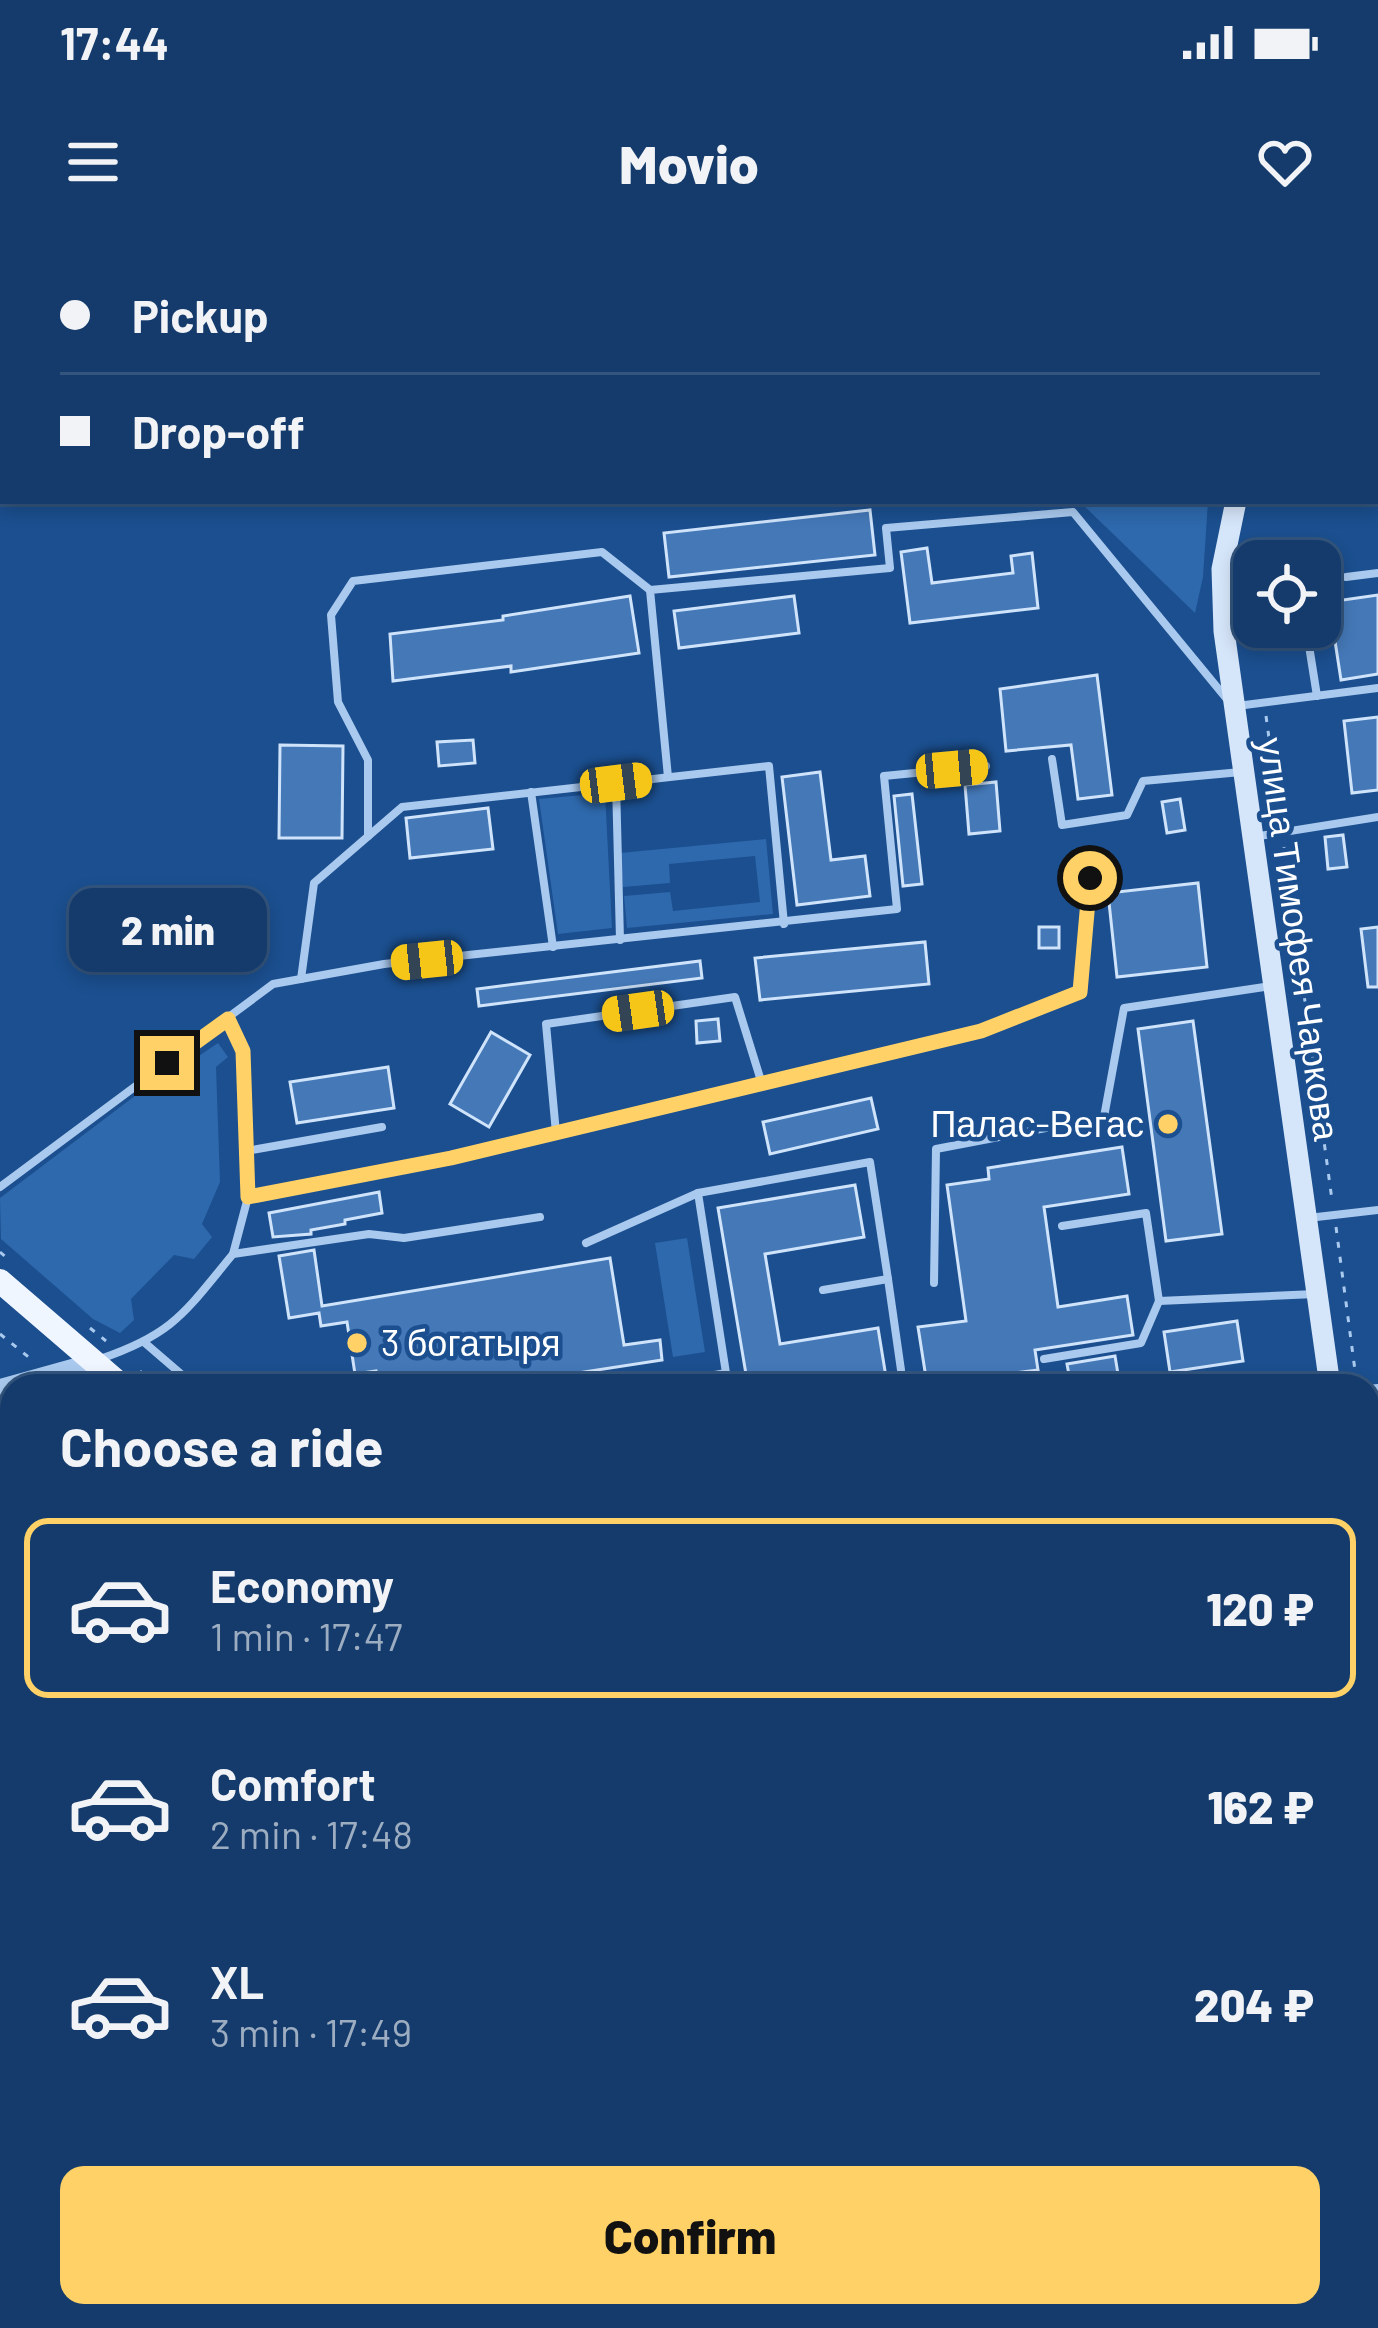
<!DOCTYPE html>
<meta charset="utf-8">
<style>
body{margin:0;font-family:Barlow,sans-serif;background:#1d4271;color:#f1f3f6;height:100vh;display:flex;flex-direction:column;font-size:45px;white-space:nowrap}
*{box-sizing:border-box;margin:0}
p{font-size:39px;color:#9dadc1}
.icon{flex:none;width:66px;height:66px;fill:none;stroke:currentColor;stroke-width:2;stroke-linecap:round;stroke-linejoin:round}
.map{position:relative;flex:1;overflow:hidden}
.panel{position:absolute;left:0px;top:1134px;width:1380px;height:954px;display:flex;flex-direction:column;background:#143b6b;border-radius:36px 36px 0 0;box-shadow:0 6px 18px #0003,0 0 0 3px #33557e}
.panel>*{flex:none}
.hud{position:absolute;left:0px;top:0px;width:1380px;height:264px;box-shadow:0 6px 18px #0003,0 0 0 3px #33557e;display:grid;align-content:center;height:264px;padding:0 60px;background:#143b6b}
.controls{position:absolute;left:1233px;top:300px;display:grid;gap:24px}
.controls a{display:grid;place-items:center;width:108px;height:108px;border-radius:24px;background:#143b6b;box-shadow:0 6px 18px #0003,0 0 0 3px #33557e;font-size:60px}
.end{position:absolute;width:54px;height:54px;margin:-27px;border:15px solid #ffd166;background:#111;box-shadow:0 0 0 6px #111}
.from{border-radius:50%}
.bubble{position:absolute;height:84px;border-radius:24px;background:#143b6b;box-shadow:0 6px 18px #0003,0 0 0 3px #33557e;font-size:39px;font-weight:800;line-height:84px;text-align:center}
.car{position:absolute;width:36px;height:72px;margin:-36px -18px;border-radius:15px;box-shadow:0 0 9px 3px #0007;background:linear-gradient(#f5c518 24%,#345 0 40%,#f5c518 0 76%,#345 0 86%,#f5c518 0)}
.hud b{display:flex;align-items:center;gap:42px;height:114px;font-size:45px}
.hud b+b{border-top:3px solid #33557e}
.hud i{width:30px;height:30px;background:#f1f3f6}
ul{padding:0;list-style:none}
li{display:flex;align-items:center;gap:36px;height:180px;margin:0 24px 18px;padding:0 36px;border:6px solid transparent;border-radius:24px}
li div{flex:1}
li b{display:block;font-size:45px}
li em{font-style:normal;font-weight:800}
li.current{border-color:#ffd166}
li>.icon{width:108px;height:108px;stroke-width:1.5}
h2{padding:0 60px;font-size:54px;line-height:144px}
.button{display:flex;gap:24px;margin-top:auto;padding:24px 60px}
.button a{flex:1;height:138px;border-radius:24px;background:#ffd166;color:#111;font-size:48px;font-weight:800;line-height:138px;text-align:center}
.status{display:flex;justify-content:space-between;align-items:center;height:84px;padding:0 60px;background:#143b6b;direction:ltr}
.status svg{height:33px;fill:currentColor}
header{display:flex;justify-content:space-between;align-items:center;height:156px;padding:0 60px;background:#143b6b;font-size:54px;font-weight:800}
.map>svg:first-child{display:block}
.green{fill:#2e69ad}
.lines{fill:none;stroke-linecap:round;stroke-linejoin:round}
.stream{stroke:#9cc4f0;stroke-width:6}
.building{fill:#4478b7;stroke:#cfe3fa;stroke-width:3}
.path{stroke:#a9c9ee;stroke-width:3;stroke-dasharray:6 9;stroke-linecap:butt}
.service{stroke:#a9c9ee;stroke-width:8}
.minor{stroke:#a9c9ee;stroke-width:12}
.tertiary{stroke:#a9c9ee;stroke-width:18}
.secondary{stroke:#d6e6fa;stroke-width:21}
.primary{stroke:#f0f6ff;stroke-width:24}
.route{stroke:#ffd166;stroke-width:15}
.poi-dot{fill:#ffd166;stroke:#1b4f8f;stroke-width:4.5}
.labels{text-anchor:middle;stroke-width:9;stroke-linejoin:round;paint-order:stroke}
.street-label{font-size:36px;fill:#fff;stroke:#1b4f8f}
.poi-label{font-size:36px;fill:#fff;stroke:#1b4f8f;text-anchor:end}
</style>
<div class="status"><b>17:44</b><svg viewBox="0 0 49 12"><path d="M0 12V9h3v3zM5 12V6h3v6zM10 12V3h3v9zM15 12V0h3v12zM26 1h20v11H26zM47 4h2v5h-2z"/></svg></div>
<header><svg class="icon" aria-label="menu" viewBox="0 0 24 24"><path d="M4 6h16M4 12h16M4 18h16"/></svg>Movio<svg class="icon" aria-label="heart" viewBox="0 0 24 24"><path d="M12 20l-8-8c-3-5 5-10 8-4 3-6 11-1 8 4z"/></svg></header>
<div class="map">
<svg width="1378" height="2088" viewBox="0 0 1378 2088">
<rect width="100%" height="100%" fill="#1b4f8f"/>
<g class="green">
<polygon points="1079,261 1208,261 1203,337 1195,373"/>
<polygon points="605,553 612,688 558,694 539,559"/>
<polygon points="766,599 773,674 627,688 624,656 670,652 673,671 760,662 755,616 669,624 670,643 623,647 620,613"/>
<polygon points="218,803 228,817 216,827 220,942 202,984 212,997 194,1019 174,1015 131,1059 134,1080 120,1093 93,1079 1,999 0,958 181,821 190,822"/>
<polygon points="687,998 705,1112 673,1117 655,1003"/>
<polygon points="1368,1667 1378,1679 1378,1857 1368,1841"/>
<polygon points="1378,2001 1378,2088 1247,2088 1233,2076 1368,2076 1368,2002"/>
</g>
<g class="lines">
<g class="stream">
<polyline points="0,1451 12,1460"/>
<polyline points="0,1652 12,1646"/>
</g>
</g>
<g class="building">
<polygon points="870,270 875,315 669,337 664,293"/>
<polygon points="927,308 932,343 1013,333 1011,316 1032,313 1038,368 910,383 901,312"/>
<polygon points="1378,355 1378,434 1341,440 1329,362"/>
<polygon points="630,356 639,413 511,432 511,426 393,441 390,394 503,380 503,376"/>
<polygon points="794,356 799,393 679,408 674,371"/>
<polygon points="1097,435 1112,555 1078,559 1071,505 1006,511 1000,449"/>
<polygon points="1378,477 1378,550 1352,553 1344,481"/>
<polygon points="473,500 475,523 439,526 437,502"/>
<polygon points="280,505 343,506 342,598 279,598"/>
<polygon points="820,532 831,620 865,616 870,656 797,665 782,537"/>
<polygon points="996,542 1000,591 969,594 965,545"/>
<polygon points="912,554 922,644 903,646 894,556"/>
<polygon points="1180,559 1185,590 1167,593 1162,562"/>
<polygon points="488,568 493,609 410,618 406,578"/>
<polygon points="1343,595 1347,627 1328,629 1325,597"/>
<polygon points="1198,643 1207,727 1117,737 1108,653"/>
<rect x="1039" y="687" width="20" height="21"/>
<polygon points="1378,687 1378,747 1368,747 1361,689"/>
<polygon points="925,702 929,744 760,760 755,718"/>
<polygon points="700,721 702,738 479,766 477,749"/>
<polygon points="718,779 720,801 697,803 696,781"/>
<polygon points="1193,781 1222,994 1166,1001 1138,789"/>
<polygon points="491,792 530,815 489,887 450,864"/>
<polygon points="388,827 394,868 297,883 290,842"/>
<polygon points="871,858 878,889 770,914 763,882"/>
<polygon points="1122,907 1129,954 1044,967 1058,1067 1127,1056 1133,1095 1035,1110 1038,1130 927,1144 918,1087 966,1081 947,945 989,939 988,928"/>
<polygon points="855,945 864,997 765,1014 780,1104 878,1088 887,1143 748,1146 718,968"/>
<polygon points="379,952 382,973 345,980 345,984 311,990 311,994 273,997 269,973"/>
<polygon points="314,1010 322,1066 610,1018 624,1105 660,1100 662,1120 493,1146 379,1146 376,1131 355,1134 347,1082 321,1086 319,1073 289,1078 279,1016"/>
<polygon points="1237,1081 1243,1121 1170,1132 1164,1092"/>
<polygon points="1115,1116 1120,1146 1071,1146 1067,1124"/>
</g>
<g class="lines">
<g class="path">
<polyline points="0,208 3,208"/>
<polyline points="1266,476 1280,579"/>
<polyline points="1284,607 1332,960"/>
<polyline points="1336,987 1356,1138"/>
<polyline points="0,1012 9,1020"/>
<polyline points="90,1088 106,1101"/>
<polyline points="0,1094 31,1119"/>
<polyline points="140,1131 156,1146"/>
<polyline points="0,1224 12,1220"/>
<polyline points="1368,1230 1378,1305"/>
<polyline points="1368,2039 1378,2038"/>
<polyline points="1122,2076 1140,2088"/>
<polyline points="1227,2076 1241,2088"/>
<polyline points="1242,2086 1250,2076"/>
<polyline points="1010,2088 1021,2076"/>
</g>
<g class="service">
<polyline points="937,0 937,3"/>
<polyline points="244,3 263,0"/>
<polyline points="1377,166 1378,166"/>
<polyline points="1228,331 1254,340"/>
<polyline points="1346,337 1378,333"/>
<polyline points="1306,387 1317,456"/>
<polyline points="1237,466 1378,448"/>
<polyline points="1052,519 1062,585 1127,575 1143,541 1241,532"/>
<polyline points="668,537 650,350 890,328 886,288 1073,272 1226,458"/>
<polyline points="616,543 620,700"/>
<polyline points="531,552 553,707"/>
<polyline points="368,596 368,520 338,462 331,375 353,341 602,312 650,350"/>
<polyline points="1253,597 1378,577"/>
<polyline points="301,739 314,643 402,567 769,526 784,684"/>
<polyline points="228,779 243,811 248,957 233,1014"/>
<polyline points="556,893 546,784 735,757 762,844"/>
<polyline points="246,911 382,887"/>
<polyline points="0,947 273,744 384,724 897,669 884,536 986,526"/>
<polyline points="248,957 451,918 981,791 1080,751 1090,638"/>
<polyline points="1308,978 1378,970"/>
<polyline points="1062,986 1146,973 1159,1061 1315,1054"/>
<polyline points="586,1003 698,953"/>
<polyline points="888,1039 901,1130"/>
<polyline points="934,1043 936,909 1104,877 1124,768 1271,746"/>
<polyline points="145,1103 195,1146"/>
<path d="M 100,1119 C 174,1094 185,1072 233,1014 L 369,994 L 404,998 L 540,977"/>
<polyline points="1044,1119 1141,1103 1159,1061"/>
<polyline points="653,1146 726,1133 698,953 870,922 888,1039 823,1050"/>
<polyline points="1368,1149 1378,1148"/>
<polyline points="1368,1349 1378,1347"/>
<polyline points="1368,1538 1378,1537"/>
<polyline points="1368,1651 1378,1649"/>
<polyline points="1378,1875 1370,1878 1378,1896"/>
<polyline points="1368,1932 1378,1926"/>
<polyline points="1368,1983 1378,1984"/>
</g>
<g class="minor">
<polyline points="789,2076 802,2088"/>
<polyline points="136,2088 137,2076"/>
<polyline points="591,2088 602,2076"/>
</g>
<g class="tertiary">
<polyline points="0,1148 94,1122"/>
<polyline points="0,1194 12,1191"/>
</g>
<g class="secondary">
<polyline points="1377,38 1378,37"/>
<polyline points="1236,261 1222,329 1224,391 1330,1146"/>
<polyline points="1368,1416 1378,1486"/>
</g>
<g class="primary">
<polyline points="0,1041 122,1146"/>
<polyline points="1174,2076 1187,2088"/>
</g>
</g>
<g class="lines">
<polyline class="route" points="167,823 228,779 243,811 248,957 451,918 981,791 1080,752 1090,638"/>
</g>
<g class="poi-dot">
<circle cx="1168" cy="884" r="12"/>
<circle cx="357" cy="1103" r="12"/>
</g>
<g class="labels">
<g class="street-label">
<text transform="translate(1299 699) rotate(82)" y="13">улица Тимофея Чаркова</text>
</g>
<g class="poi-label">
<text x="1144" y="897">Палас-Вегас</text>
<text x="381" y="1116" text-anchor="start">3 богатыря</text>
</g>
</g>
</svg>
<div class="controls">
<a><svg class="icon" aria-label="locate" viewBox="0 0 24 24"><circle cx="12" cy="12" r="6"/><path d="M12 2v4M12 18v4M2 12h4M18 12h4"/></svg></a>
</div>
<i class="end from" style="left:1090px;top:638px"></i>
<i class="end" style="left:167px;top:823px"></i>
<div class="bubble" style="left:69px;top:648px;width:198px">2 min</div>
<i class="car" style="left:952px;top:529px;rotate:85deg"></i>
<i class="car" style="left:616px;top:543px;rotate:83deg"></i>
<i class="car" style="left:427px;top:720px;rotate:264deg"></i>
<i class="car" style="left:638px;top:771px;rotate:262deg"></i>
<div class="hud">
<b><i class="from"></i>Pickup</b>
<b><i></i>Drop-off</b>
</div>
<section class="panel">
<h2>Choose a ride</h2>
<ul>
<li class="current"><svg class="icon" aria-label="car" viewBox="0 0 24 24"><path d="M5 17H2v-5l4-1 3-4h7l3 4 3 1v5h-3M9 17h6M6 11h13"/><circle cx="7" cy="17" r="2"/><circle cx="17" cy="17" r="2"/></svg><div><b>Economy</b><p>1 min · 17:47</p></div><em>120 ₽</em></li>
<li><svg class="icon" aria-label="car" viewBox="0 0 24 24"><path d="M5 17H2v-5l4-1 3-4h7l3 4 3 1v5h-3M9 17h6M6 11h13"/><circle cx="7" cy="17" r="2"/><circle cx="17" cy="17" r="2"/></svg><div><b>Comfort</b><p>2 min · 17:48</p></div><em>162 ₽</em></li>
<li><svg class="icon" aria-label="car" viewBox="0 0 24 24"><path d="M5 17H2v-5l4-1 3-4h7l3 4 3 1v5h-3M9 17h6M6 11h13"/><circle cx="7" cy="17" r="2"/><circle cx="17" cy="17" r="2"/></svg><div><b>XL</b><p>3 min · 17:49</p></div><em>204 ₽</em></li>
</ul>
<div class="button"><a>Confirm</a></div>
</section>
</div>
